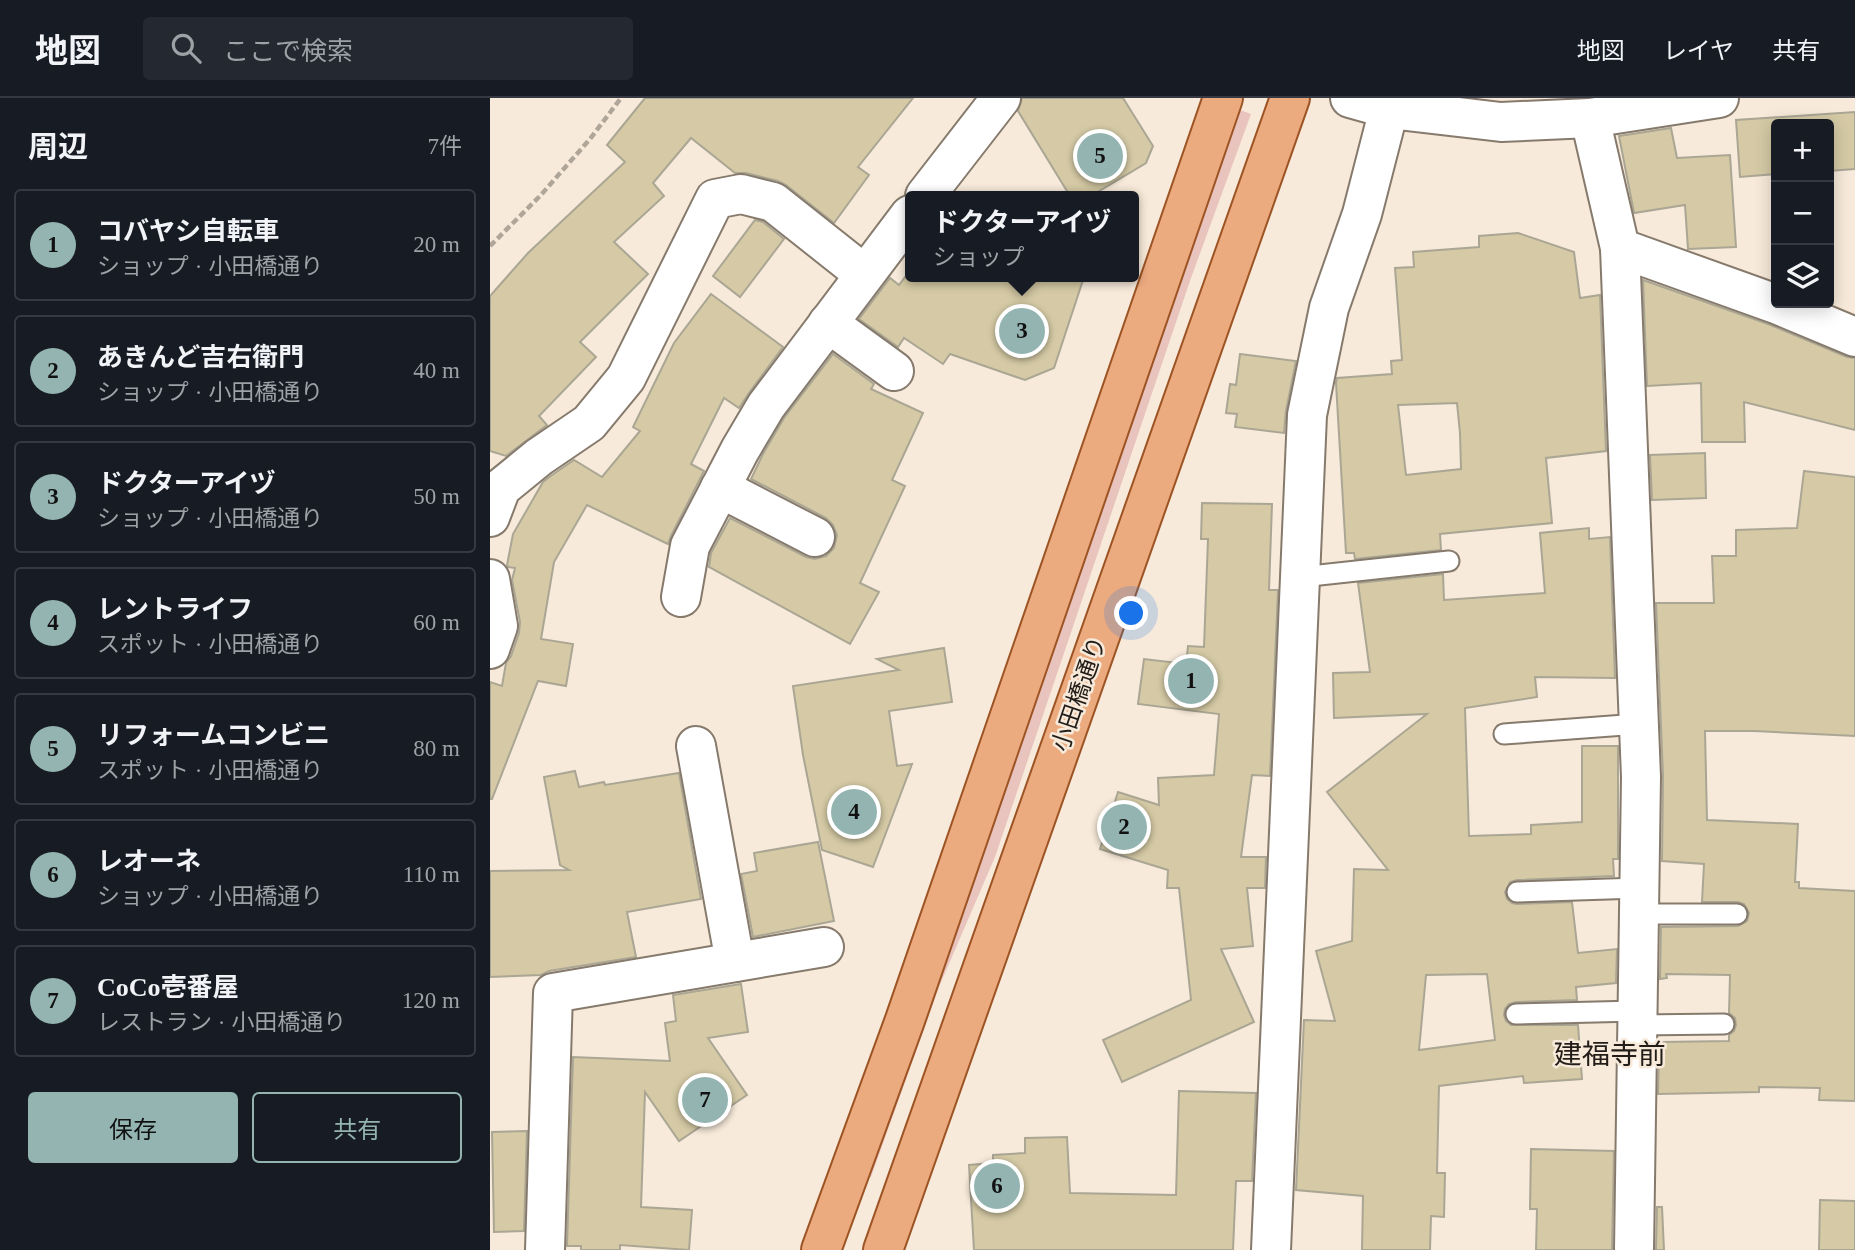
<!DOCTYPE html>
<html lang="ja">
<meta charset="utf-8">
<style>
:root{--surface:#171b24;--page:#242831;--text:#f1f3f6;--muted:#9ea1a6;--line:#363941;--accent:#93b4b1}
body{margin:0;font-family:"Times New Roman","Noto Sans JP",serif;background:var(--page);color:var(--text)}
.controls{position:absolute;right:21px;top:21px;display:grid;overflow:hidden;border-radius:7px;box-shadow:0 4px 18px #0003}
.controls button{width:63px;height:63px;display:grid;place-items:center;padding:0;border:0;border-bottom:2px solid var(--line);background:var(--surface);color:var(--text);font:35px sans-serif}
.you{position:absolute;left:642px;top:516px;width:24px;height:24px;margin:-18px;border:5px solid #fff;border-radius:50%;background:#1a73e8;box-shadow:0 0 0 10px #1a73e833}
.badge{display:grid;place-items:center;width:46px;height:46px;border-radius:50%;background:var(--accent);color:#111;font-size:23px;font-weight:700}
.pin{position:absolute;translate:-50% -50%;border:4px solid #fff;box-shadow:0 2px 7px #0006}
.popup{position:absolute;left:415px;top:93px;width:234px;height:91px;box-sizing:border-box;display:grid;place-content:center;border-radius:7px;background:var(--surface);filter:drop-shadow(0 2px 5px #0005);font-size:23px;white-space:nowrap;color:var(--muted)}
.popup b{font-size:26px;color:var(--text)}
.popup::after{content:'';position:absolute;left:50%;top:100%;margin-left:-14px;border:14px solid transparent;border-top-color:var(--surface)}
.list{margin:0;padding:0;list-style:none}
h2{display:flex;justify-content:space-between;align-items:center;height:91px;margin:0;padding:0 28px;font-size:30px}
h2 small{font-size:23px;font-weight:400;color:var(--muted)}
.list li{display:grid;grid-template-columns:46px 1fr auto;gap:21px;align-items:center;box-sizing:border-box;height:112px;margin:0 14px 14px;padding:0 14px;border:2px solid var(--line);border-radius:7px}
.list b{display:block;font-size:26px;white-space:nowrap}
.list p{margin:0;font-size:23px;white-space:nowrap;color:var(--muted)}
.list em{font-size:23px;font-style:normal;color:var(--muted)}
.actions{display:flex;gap:14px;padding:21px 28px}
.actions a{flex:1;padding:16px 0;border:2px solid var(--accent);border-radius:7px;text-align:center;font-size:24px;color:var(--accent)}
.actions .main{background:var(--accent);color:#111}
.icon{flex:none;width:38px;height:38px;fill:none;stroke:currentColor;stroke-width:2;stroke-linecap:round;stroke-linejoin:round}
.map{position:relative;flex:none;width:1365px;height:1152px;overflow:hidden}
header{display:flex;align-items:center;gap:42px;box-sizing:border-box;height:98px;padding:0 35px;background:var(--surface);border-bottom:2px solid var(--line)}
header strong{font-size:33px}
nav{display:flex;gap:38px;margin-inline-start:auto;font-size:24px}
.search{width:490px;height:63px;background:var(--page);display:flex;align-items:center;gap:18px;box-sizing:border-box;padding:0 24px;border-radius:7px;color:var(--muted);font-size:26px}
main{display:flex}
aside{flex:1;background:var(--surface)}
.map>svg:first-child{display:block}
.green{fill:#e9c3be}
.building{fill:#d5caa5;stroke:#aba694;stroke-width:2;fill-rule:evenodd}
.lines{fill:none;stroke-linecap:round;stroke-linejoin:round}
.service-casing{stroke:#867a6c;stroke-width:23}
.minor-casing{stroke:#867a6c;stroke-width:42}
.primary-casing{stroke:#9d5424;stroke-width:42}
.path{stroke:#afa599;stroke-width:4.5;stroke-dasharray:7 3.5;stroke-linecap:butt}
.service{stroke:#fff;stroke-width:19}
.minor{stroke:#fff;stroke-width:38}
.primary{stroke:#ecaa7f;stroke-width:38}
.labels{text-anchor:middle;stroke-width:5;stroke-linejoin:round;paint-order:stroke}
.street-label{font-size:24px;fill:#221d18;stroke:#f7eada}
.quarter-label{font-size:28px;fill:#221d18;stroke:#f7eada}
</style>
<header>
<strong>地図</strong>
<div class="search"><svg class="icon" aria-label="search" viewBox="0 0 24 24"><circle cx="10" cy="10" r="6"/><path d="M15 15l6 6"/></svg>ここで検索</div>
<nav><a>地図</a><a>レイヤ</a><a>共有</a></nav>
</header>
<main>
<aside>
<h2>周辺<small>7件</small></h2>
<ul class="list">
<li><span class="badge">1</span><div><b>コバヤシ自転車</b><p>ショップ · 小田橋通り</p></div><em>20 m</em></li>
<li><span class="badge">2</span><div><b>あきんど吉右衛門</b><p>ショップ · 小田橋通り</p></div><em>40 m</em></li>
<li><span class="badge">3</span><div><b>ドクターアイヅ</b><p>ショップ · 小田橋通り</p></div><em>50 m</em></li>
<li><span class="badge">4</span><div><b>レントライフ</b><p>スポット · 小田橋通り</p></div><em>60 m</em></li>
<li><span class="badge">5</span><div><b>リフォームコンビニ</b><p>スポット · 小田橋通り</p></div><em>80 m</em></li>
<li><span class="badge">6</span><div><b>レオーネ</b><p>ショップ · 小田橋通り</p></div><em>110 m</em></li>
<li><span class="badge">7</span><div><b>CoCo壱番屋</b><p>レストラン · 小田橋通り</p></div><em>120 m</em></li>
</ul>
<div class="actions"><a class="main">保存</a><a>共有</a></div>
</aside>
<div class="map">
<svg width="1365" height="1152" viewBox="0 0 1365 1152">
<rect width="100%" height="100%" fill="#f7eada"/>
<polygon class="green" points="747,11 761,16 701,180 505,759 449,889 381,1079 376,1078"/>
<g class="building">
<polygon points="155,0 423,0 368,69 379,77 344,125 296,87 288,83 256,75 245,75 201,40 163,85 174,98 124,144 158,176 90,244 106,259 49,318 57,327 16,358 0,353 0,198 38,155 135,64 117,47"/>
<polygon points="532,0 633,0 663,48 656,65 601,98 580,98 528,13"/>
<polygon points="1365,14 1365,71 1339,73 1339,26 1286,26 1286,76 1250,79 1246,22"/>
<polygon points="1181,30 1187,60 1240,57 1246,149 1198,151 1195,107 1144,115 1129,38"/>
<polygon points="265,122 273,124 294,141 250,199 223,178"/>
<path d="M1028,135l56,19 6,46 20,-3 6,156 -60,7 6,65 -112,11 1,16 -86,9 -1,-6h-8l-10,-170 1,-5 55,-4 -1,-13 11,-1 -7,-92 19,-1 -1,-15 66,-5v-11zM967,305l3,30 1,36 -55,6 -8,-70z"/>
<polygon points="415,179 594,179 564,270 535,282 460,256 453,266 414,240 408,249 369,221 400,180 409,187"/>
<polygon points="1153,182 1278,226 1357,259 1365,260 1365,332 1254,304 1255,344 1212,344 1211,285 1157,288"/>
<polygon points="221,196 293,249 259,295 249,310 234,300 201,366 214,373 181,438 178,446 97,407 64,464 51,541 83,546 76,588 48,583 2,701 0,701 0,584 12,588 16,565 21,558 29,535 30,524 22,482 25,470 18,469 17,467 23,436 53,384 62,377 84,362 112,379 150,333 143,329 184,245"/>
<polygon points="343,256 384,286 381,291 433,315 402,382 415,388 370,485 389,494 360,546 219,469 221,455 240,420 316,459 325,461 336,458 344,450 347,437 343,427 336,420 261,381 273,356 294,320"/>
<polygon points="750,256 806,263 796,313 794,335 745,329 747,316 736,315 740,286 746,287"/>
<polygon points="1215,355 1216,400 1162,402 1160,357"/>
<polygon points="1314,373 1365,379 1365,638 1264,633 1215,633 1217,722 1308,726 1305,784 1309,784 1309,790 1365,793 1365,1003 1329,1002 1330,990 1269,989 1269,994 1168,996 1169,950 1171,950 1171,944 1239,943 1239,937 1244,933 1246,927 1245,920 1239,915 1240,877 1176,876 1177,880 1170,881 1171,829 1248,828 1257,823 1259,815 1254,806 1248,804 1212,804 1214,766 1172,763 1173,678 1166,505 1224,505 1222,458 1246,458 1246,432 1307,430"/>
<polygon points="712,405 782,406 779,492 788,492 780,678 762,677 751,759 776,759 775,790 757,790 763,848 731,851 764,924 632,984 613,942 701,902 689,790 677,790 678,772 610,751 628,694 669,707 668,680 724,677 729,616 648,606 654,561 696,566 698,548 714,549 718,441 711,441"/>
<path d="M1099,430v11l21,-2 5,141 -80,-1 2,20 -72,11 4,128 62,-2v-9l51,-3v-76h36v113h-5l1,17 -97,4 -7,2 -5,10 2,7 5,4 5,1 55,-2 6,51 39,-4 -1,34 -40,4 1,13 -61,2 -7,2 -4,5 -1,6 2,6 5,4h67l4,54 -58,4 -1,-7 -84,10 -2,87h8l-1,44 -13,-1 -1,34h-68l1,-54 -67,-6 8,-170 31,1 -19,-70 36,-10 2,-72 34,1 -61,-78 100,-78 -93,4 -1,-45 37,-1 -12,-89 85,-9 1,26 101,-7 -5,-60zM997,876l8,66 -76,10 7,-75z"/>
<polygon points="454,550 462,604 399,613 407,668 422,666 383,769 332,752 313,657 303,588 409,572 387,561"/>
<polygon points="85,673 89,689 114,684 115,687 189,675 211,801 137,814 146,859 59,873 51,877 0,879 0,773 79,772 70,767 54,679"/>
<polygon points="328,744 344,823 263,839 251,776 267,773 264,755"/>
<polygon points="251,886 258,934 218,940 257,997 189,1043 155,994 151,1109 202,1112 199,1152 130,1147 130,1152 91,1152 91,1148 77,1148 83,959 180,963 175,925 186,923 183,897"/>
<polygon points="689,993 766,995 762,1083 746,1083 743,1152 484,1152 479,1067 503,1065 503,1057 535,1055 535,1040 577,1039 580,1095 686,1097"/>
<polygon points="37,1033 34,1133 4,1134 2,1034"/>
<polygon points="1041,1051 1124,1053 1122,1152 1046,1152 1047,1111 1040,1111"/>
<polygon points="1330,1102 1365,1103 1365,1152 1329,1152"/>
<polygon points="1167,1109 1172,1109 1174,1152 1166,1152"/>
</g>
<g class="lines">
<g class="service-casing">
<g id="service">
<polyline points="811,479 959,463"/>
<polyline points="1014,636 1148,626"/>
<polyline points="1027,794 1149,790"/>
<polyline points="1149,816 1247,816"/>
<polyline points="1026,916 1147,913"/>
<polyline points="1147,927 1234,926"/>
</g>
</g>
<g class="minor-casing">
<g id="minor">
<polyline points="860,0 899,11 1011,24 1100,20 1229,0"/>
<polyline points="1100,20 1130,150 1286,206 1365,239"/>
<polyline points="435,98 511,0"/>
<polyline points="1130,150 1151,679 1144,1152"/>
<polyline points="338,225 404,273"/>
<polyline points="230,390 325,439"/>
<polyline points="0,419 11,390 49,359 99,325 136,280 225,101 251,96 283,104 374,176"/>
<polyline points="0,481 8,528 0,551"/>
<polyline points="191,499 200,448 250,352 276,308 420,117"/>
<polyline points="206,648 245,864"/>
<polyline points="55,1152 63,895 334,849"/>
<polyline points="781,1152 817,317 839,210 872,116 899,11"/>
</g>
</g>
<g class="primary-casing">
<g id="primary">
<polyline points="331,1152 415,922 733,0"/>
<polyline points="393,1152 800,0"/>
</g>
</g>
<polyline class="path" points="0,148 50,98 100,41 131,0"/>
<use href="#service" class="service"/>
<use href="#minor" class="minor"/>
<use href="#primary" class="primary"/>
</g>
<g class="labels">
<g class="street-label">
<text transform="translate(589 596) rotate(-71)" y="8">小田橋通り</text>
</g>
<g class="quarter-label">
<text x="1120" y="966">建福寺前</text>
</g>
</g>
</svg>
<div class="controls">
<button>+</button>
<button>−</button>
<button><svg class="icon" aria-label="layers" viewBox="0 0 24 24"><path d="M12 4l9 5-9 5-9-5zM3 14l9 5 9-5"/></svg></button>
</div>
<div class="you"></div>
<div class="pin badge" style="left:701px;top:583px">1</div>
<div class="pin badge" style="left:634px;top:729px">2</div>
<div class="pin badge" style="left:532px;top:233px">3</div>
<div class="popup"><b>ドクターアイヅ</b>ショップ</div>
<div class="pin badge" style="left:364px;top:714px">4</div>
<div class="pin badge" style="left:610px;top:58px">5</div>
<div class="pin badge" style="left:507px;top:1088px">6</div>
<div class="pin badge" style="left:215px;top:1002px">7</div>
</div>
</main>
